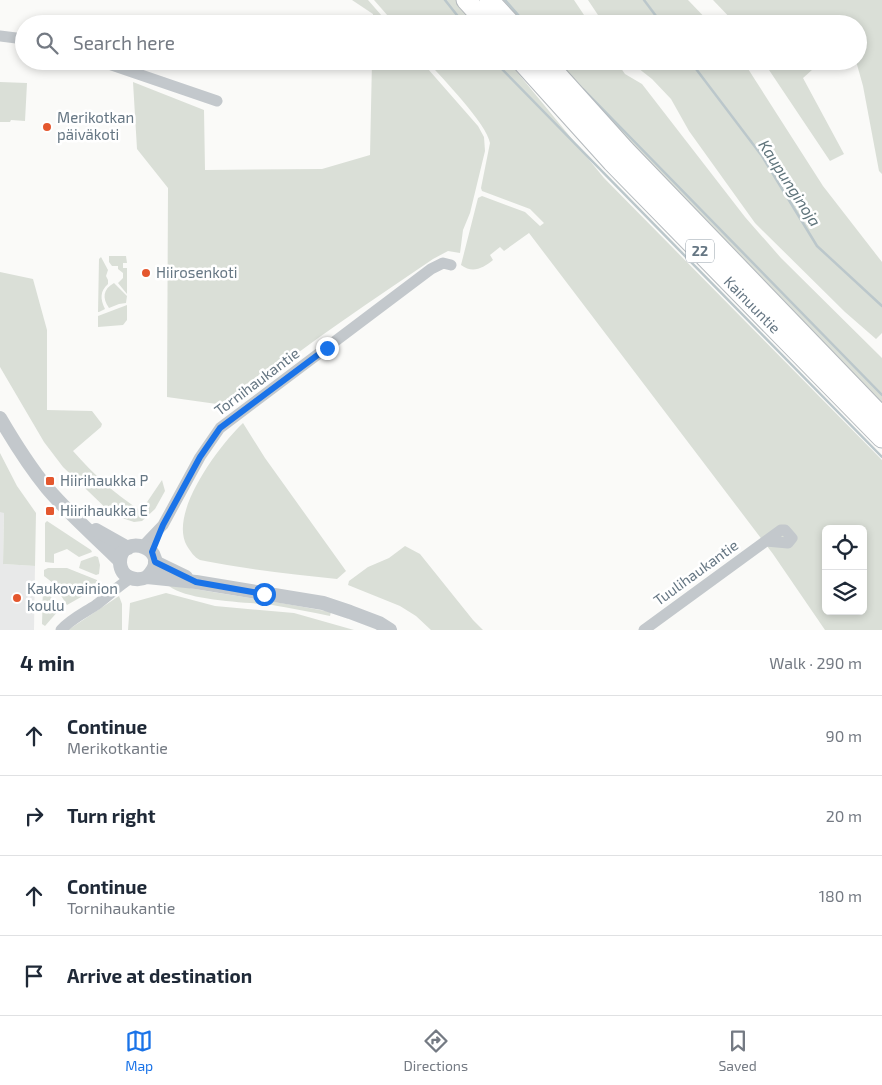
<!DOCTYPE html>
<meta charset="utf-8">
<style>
:root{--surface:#fff;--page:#f2f2f3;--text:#1f2937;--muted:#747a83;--line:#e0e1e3;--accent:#1a73e8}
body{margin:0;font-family:"Exo 2",sans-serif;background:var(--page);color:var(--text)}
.controls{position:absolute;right:15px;bottom:15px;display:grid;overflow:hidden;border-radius:8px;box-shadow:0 2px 8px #0003}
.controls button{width:45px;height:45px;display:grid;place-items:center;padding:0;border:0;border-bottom:1px solid var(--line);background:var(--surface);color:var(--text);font:25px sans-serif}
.stop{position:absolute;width:15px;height:15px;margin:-11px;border:4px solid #1a73e8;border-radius:50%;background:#fff}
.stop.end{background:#1a73e8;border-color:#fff;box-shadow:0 1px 5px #0008}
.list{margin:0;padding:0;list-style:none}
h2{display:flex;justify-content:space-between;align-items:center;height:65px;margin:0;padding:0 20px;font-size:21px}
h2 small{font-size:16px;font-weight:400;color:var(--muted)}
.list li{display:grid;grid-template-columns:32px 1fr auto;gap:15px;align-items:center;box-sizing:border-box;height:80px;padding:0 20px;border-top:1px solid var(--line)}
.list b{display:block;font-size:19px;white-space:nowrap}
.list p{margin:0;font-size:16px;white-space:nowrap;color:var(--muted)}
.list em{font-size:16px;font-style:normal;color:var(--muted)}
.icon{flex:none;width:28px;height:28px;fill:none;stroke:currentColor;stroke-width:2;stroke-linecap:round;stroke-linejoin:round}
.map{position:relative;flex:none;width:882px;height:630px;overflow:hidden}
.search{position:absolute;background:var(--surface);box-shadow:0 2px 8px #0003;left:15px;right:15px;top:15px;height:55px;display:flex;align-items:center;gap:12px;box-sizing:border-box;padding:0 18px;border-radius:28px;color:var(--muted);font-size:19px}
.sheet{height:385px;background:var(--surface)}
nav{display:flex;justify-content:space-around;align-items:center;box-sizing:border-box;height:70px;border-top:1px solid var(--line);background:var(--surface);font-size:14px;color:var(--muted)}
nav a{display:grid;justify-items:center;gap:2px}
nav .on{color:var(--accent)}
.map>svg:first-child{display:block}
.built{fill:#e8e9e9}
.green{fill:#dadfd7;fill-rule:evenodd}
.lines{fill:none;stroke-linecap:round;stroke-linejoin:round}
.stream{stroke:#bbc7cb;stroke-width:2.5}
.trunk-casing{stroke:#b4b9bd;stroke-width:21}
.minor{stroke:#c3c8cc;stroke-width:11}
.tertiary{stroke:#c3c8cc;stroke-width:14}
.trunk{stroke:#fff;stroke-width:19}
.route{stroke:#1a73e8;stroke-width:6}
.poi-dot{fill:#e4572e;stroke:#fff;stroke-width:2}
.labels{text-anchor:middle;stroke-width:5;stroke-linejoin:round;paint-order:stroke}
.shield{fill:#fff;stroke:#939fa8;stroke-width:1}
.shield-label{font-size:14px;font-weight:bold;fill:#657683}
.poi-label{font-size:15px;fill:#657683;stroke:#fff;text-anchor:start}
.street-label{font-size:15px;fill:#657683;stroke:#fff}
.water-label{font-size:16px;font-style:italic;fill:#60757c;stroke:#fff}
</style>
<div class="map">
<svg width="882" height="630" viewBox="0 0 882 630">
<rect width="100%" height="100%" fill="#fafaf8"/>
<polygon class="built" points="0,512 4,512 3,564 35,566 34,630 0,630"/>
<g class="green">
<polygon points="352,0 368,0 389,24 373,24 373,14"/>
<polygon points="374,0 458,0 477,24 395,24"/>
<polygon points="494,0 574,0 590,24 515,24"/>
<polygon points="588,0 688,0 711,24 604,24"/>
<polygon points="713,0 882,0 882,174 879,171 863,86 856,61 858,61 858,24 736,24"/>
<path d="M372,61h49l57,65 6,11 1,14 -15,62 -7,17 -3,23 -12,-2 -15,8c-69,47 -139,93 -202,147l-64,-9 1,-209 -31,-39 -4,-67 71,28 1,60 117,-1 48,-14z"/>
<path d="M427,61h81l96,117 278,282v170h-57l-52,-76 -244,-321 -25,18 -4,-4 -10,8 3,5c-10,8 -20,14 -32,5l17,-67 4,-2 43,16 15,14 4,-3 -14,-14 -48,-18 -1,-3 9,-45c-3,-19 -48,-65 -63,-82zM826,529h37v82h-37z"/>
<polygon points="548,61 616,61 625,74 642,84 745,217 781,258 882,358 882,409"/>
<polygon points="629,61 743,61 823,186 882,262 882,333 876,339 845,312 755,223 689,131 671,99 652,79"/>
<polygon points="763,61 822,61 803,78 844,154 830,161"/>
<polygon points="0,82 27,83 25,121 11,120 10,122 0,122"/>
<polygon points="109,256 126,256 127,263 123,263 123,268 127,268 127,294 118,283 123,278 123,273 118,269 118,266 112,266 109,262"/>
<path d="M101,257l7,13 -2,6 2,4v4c-8,7 -8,15 -3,25l-6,3h-1l1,-53z"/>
<path d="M0,272l33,7 14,51v80l45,1 10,13 -1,3 -28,24c21,24 42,43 68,60l21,-31 3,11 -10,18 -13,12 -8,1 -21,-7 -50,-48 -19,-25 -44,-75z"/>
<path d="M114,283l13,13 -1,7 -7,1 -10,4c-7,-10 -6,-19 5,-25z"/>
<polygon points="127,305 127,320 123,325 98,327 98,316"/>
<path d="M243,423l22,35 81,113 -9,8c-37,-4 -74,-8 -110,-14 -9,-2 -19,-3 -27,-5 -6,-3 -9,-8 -13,-14 -19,-33 32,-100 56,-123z"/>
<polygon points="0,453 17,486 36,513 35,566 3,564 4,513 0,512"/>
<polygon points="47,521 91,550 92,552 79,557 67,549 54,554 54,563 45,562 45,523"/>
<polygon points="405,546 420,554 473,620 483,630 431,630 416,616 400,606 348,585 349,581 368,567 389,558"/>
<polygon points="95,556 98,557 100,565 99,574 96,575 79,568 81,561"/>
<polygon points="48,568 67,568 97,580 97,582 81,597 67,605 53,583 44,576 44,570"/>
<path d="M169,584c54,11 108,17 162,28l-1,4c-19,-4 -39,-8 -58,-11 -26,-3 -84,-4 -103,-19z"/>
<polygon points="45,587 59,610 45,626 42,624 43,588"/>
<polygon points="166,593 215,606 294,613 354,630 128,630 130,603"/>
<polygon points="119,596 122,604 122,630 68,630"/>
</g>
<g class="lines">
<g class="stream">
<polyline points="445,0 464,24"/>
<polyline points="505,0 526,24"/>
<polyline points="644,0 662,24"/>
<polyline points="494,61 882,457"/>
<polyline points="690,61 762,156 817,246 882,306"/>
<polyline points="583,89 882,395"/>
</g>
<g class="trunk-casing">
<g id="trunk">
<polyline points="466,0 488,24"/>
<polyline points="489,0 511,24"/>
<path id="s1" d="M521,61l91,101 270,276"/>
<polyline points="545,61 625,150 882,417"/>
</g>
</g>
<g class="minor">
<polyline points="0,36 24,39"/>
<polyline points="100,61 217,101"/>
<polyline points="143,546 163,525 200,457 220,428 431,269 443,263 451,265"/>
<path d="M61,630c10,-11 23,-17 35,-25 12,-9 22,-19 35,-27"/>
<polyline points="644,630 781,530 785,530 792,538 788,543 766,541"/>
</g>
<g class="tertiary">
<path d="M0,418c14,24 29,48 47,70 22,26 49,49 73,73"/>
<polyline points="96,530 128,548"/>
<polyline points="155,562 186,577"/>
<path d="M147,577c29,-28 -28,-47 -27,-14 1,15 16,19 27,14l49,5 127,21 27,9 29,11 11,7"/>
</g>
<use href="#trunk" class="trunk"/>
</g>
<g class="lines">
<polyline class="route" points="264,594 196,582 155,562 152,552 163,525 200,457 220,428 327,348"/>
</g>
<g class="poi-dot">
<circle cx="47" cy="127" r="5"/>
<circle cx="146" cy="273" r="5"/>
<rect x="45" y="476" width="10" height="10" rx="2.5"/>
<rect x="45" y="506" width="10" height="10" rx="2.5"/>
<circle cx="17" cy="598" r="5"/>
</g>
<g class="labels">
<rect class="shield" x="686" y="239.5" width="28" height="23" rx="4"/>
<g class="shield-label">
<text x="700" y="256">22</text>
</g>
<g class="poi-label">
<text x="57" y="123">Merikotkan<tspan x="57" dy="17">päiväkoti</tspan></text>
<text x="156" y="278">Hiirosenkoti</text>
<text x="60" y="486">Hiirihaukka P</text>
<text x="60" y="516">Hiirihaukka E</text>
<text x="27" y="594">Kaukovainion<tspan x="27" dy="17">koulu</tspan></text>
</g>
<g class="street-label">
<text dy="5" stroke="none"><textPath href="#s1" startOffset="336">Kainuuntie</textPath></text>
<text transform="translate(257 382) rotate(-37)" y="5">Tornihaukantie</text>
<text transform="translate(696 573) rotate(-36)" y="5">Tuulihaukantie</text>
</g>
<g class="water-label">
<text transform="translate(790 183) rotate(57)" y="6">Kaupunginoja</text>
</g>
</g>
</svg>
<div class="controls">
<button><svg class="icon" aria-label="locate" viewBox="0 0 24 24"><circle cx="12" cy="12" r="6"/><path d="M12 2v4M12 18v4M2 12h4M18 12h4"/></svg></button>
<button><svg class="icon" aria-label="layers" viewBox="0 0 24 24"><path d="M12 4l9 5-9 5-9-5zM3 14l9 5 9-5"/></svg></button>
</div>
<div class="stop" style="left:264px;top:594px"></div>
<div class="stop end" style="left:327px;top:348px"></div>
<div class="search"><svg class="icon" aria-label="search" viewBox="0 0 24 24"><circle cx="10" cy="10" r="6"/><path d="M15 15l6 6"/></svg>Search here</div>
</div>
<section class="sheet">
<h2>4 min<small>Walk · 290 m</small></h2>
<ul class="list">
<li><svg class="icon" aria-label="ahead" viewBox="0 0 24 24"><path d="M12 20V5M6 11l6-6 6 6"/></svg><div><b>Continue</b><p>Merikotkantie</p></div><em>90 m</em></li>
<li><svg class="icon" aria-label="right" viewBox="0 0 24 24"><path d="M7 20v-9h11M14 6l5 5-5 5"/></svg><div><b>Turn right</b></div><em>20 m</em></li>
<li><svg class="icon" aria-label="ahead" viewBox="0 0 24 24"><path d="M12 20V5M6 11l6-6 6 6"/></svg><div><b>Continue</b><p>Tornihaukantie</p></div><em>180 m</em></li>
<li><svg class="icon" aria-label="arrive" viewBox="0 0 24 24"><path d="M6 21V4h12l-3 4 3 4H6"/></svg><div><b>Arrive at destination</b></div></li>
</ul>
</section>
<nav>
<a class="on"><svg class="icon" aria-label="map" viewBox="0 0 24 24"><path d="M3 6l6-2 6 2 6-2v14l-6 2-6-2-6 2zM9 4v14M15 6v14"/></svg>Map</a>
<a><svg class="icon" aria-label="directions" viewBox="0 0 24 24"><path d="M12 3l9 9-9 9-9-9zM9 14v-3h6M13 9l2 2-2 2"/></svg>Directions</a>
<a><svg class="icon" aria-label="saved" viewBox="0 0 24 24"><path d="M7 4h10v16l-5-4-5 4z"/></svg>Saved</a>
</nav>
